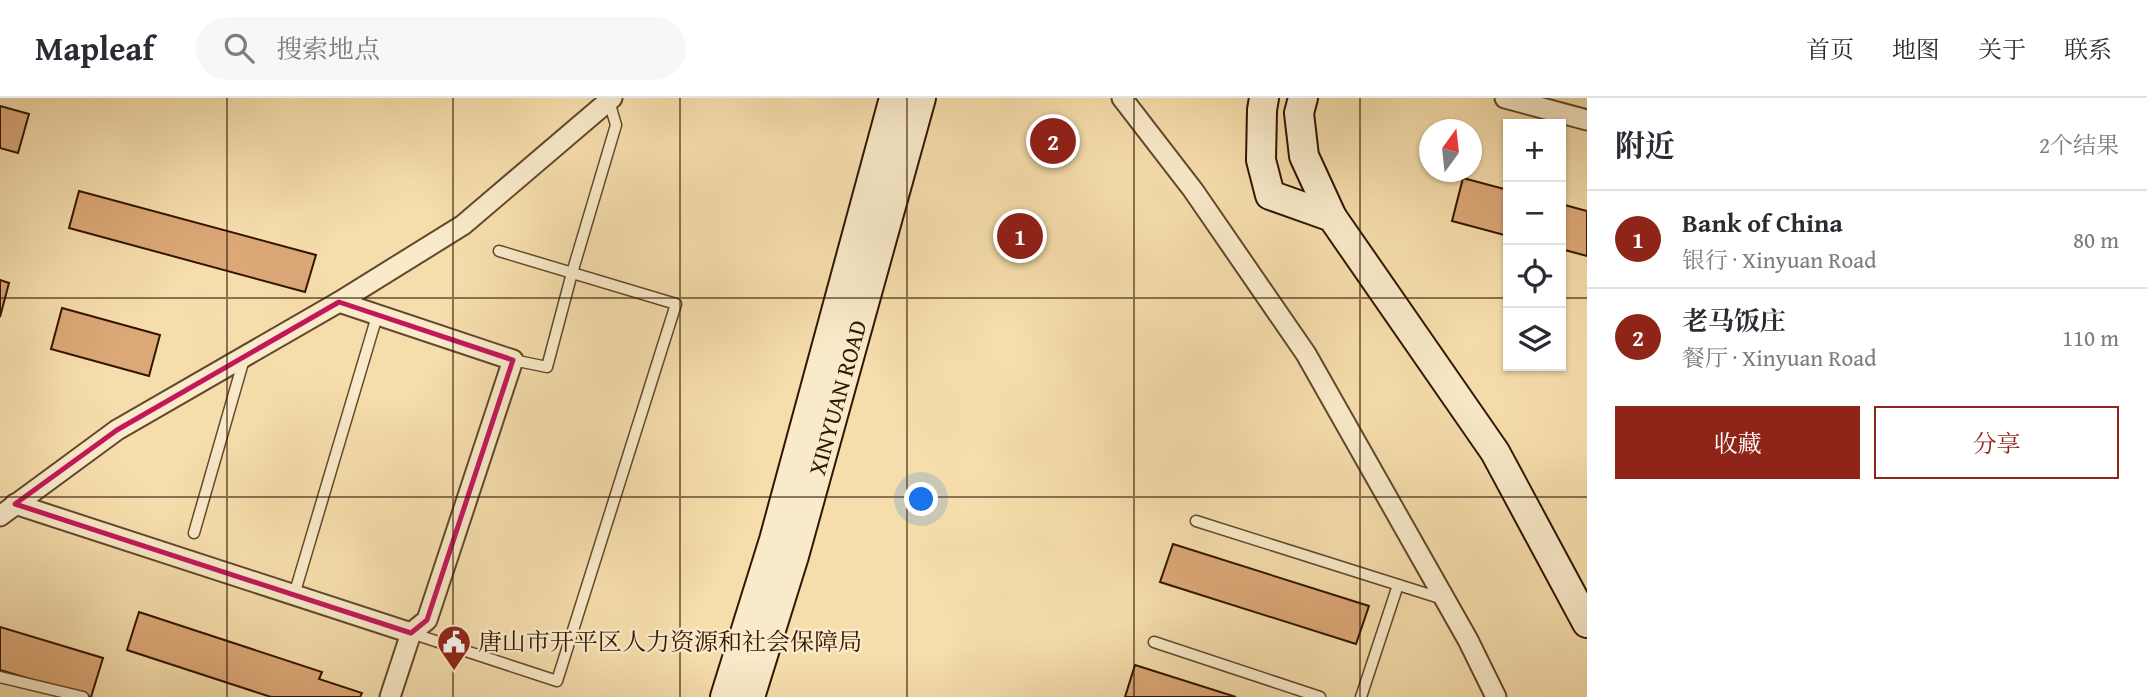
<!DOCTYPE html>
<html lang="zh">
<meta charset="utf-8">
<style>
:root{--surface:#fff;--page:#f7f7f7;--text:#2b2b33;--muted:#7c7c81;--line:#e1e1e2;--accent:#8f2418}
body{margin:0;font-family:"Gentium Book Plus","Noto Serif SC",serif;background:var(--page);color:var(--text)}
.controls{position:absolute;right:21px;top:21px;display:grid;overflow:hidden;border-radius:0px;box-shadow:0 2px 5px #0004}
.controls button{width:63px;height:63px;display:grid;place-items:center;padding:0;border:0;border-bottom:2px solid var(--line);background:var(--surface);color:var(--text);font:35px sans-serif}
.compass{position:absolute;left:1419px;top:21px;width:63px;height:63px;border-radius:50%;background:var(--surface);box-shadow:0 2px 5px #0004;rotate:15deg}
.you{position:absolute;left:922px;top:402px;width:24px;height:24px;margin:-18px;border:5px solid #fff;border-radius:50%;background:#1a73e8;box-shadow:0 0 0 10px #1a73e833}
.badge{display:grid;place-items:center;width:46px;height:46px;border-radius:50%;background:var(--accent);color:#fff;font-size:23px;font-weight:700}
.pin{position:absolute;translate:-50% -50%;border:4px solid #fff;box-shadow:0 2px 7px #0006}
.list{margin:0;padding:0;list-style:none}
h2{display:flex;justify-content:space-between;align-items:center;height:91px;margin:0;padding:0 28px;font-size:30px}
h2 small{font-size:23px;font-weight:400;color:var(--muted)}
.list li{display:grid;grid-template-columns:46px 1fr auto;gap:21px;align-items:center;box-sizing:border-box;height:98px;padding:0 28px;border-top:2px solid var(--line)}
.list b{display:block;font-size:26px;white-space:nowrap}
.list p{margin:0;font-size:23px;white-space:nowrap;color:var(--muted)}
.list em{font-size:23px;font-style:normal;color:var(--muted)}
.actions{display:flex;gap:14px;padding:21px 28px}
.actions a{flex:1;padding:16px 0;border:2px solid var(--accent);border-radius:0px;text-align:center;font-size:24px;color:var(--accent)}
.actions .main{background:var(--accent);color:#fff}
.icon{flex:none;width:38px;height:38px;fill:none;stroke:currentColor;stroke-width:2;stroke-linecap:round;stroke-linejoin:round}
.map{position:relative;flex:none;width:1587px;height:599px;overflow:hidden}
header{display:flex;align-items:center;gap:42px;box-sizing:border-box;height:98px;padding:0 35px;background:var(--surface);border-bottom:2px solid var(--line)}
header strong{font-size:33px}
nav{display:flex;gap:38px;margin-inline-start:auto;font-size:24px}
.search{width:490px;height:63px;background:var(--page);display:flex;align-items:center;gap:18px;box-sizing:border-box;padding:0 24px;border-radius:38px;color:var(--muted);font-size:26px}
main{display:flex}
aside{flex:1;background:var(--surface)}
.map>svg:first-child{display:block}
.building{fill:#dda878;stroke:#321502;stroke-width:2}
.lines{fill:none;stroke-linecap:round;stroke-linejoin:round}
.lane-casing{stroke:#63472c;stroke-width:13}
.street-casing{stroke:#63472c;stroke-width:23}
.secondary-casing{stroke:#321502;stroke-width:32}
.lane{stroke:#f9eac9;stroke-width:10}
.street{stroke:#f9eac9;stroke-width:19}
.secondary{stroke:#f9eac9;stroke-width:28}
.marked{fill:none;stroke:#c2185b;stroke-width:5;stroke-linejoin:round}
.grid{fill:none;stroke:#321502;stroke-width:2;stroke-opacity:0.55}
.labels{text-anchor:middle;stroke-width:5;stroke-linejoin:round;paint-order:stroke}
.street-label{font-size:24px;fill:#321502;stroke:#f9eac9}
.poi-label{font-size:24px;fill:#321502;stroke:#f9eac9;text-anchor:start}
</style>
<header>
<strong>Mapleaf</strong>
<div class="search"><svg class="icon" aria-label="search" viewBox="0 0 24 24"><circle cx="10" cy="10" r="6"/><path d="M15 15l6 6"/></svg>搜索地点</div>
<nav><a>首页</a><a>地图</a><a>关于</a><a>联系</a></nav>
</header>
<main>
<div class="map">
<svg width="1587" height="599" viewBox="0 0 1587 599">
<rect width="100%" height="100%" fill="#f6deac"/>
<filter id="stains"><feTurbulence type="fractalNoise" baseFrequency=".00286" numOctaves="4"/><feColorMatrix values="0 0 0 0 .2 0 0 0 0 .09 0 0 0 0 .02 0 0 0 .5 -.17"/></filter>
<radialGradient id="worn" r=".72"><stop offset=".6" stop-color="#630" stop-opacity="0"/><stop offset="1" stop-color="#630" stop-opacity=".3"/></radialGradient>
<g class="building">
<polygon points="0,8 29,16 18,55 0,50"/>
<polygon points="1463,80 1508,92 1508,138 1452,123"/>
<polygon points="79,93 316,157 305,194 69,130"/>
<polygon points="1561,106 1587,113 1587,158 1561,151"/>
<polygon points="0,182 9,185 0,219"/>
<polygon points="62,210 160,237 149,278 51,251"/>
<polygon points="1173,446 1369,508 1356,546 1160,484"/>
<polygon points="139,514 322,574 319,581 362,595 360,599 271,599 127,552"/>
<polygon points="0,529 103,560 91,599 0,572"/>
<polygon points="1135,567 1236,599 1125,599"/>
</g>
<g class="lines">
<g class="lane-casing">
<g id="lane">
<polyline points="513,262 547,269 572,175 616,27 609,3"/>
<polyline points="1196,423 1443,501"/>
<polyline points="194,435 244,261"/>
<polyline points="294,497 377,218"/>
<polyline points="411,535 557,583 676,206 499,153"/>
<polyline points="1154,544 1320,599"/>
<polyline points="0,579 83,599"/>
<polyline points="1361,599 1398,487"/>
</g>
</g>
<g class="street-casing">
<g id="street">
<polyline points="1122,0 1193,92 1306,256 1468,542 1496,599"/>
<polyline points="1505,0 1587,22"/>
<polyline points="339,204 513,262 427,522 411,535 390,599"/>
<polyline points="15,406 411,535"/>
<polyline points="0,418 117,332 339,204 463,127 612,0"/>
</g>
</g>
<g class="secondary-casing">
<g id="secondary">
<polyline points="1264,0 1262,12 1261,62 1270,97 1332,119"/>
<polyline points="1303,0 1299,15 1304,58 1332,119 1495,354 1587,525"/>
<polyline points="725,599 774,442 894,0"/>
<path id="s1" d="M750,599l44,-141 127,-458"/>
</g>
</g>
<use href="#lane" class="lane"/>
<use href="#street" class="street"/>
<use href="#secondary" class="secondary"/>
</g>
<path class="marked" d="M339,204l174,58 -86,260 -16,13 -396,-129 102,-74z"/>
<path class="grid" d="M227,0v599M453,0v599M680,0v599M907,0v599M1134,0v599M1360,0v599M0,200h1508M1561,200h26M0,399h1587"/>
<defs>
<g id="civic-pin" transform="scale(1.75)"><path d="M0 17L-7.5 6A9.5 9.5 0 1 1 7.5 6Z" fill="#8f2418" stroke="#f9eac9"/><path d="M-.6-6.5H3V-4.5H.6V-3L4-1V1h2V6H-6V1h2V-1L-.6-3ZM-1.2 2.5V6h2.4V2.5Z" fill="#fff"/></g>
</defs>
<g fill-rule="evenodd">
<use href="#civic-pin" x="454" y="544"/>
</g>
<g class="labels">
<g class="street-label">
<text dy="8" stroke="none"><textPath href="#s1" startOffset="312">XINYUAN ROAD</textPath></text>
</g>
<g class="poi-label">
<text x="478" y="552">唐山市开平区人力资源和社会保障局</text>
</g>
</g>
<rect width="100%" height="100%" filter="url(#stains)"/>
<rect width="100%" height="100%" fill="url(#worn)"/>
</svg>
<div class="controls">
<button>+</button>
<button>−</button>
<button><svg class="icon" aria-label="locate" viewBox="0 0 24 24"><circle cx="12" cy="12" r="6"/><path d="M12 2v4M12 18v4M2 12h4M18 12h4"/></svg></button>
<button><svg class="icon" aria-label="layers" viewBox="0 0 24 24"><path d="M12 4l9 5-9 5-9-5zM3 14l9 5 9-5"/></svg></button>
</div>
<svg class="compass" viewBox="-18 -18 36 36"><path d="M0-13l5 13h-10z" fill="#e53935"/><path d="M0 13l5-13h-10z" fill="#7c7c81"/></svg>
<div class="you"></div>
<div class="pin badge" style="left:1020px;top:138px">1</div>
<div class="pin badge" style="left:1053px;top:43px">2</div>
</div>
<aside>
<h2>附近<small>2个结果</small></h2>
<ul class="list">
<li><span class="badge">1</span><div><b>Bank of China</b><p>银行 · Xinyuan Road</p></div><em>80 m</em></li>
<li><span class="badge">2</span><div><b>老马饭庄</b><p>餐厅 · Xinyuan Road</p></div><em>110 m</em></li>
</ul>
<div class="actions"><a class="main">收藏</a><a>分享</a></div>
</aside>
</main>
